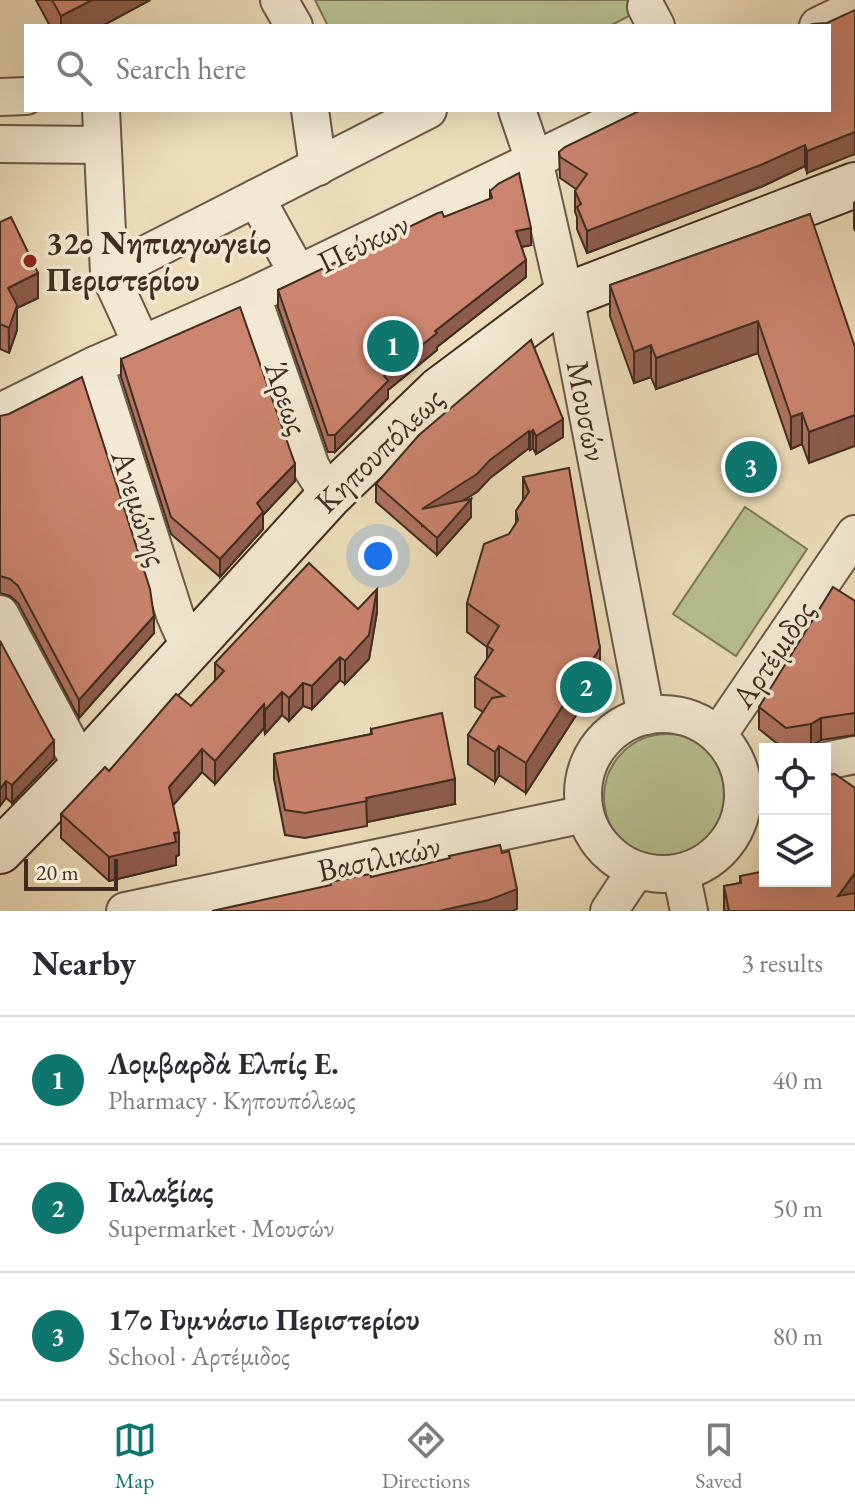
<!DOCTYPE html>
<meta charset="utf-8">
<style>
:root{--surface:#fff;--page:#f2f2f3;--text:#2b2b33;--muted:#7c7c81;--line:#e1e1e2;--accent:#0f766e}
body{margin:0;font-family:"EB Garamond",serif;background:var(--page);color:var(--text)}
.controls{position:absolute;right:24px;bottom:24px;display:grid;overflow:hidden;border-radius:0px;box-shadow:0 8px 32px #0002}
.controls button{width:72px;height:72px;display:grid;place-items:center;padding:0;border:0;border-bottom:2px solid var(--line);background:var(--surface);color:var(--text);font:40px sans-serif}
.scale{position:absolute;left:24px;bottom:20px;width:94px;box-sizing:border-box;padding-left:8px;border:4px solid #402c21;border-top:0;font-size:22px;line-height:28px;white-space:nowrap;color:#402c21;-webkit-text-stroke:6px #f3e9d2;paint-order:stroke}
.you{position:absolute;left:378px;top:556px;width:28px;height:28px;margin:-20px;border:6px solid #fff;border-radius:50%;background:#1a73e8;box-shadow:0 0 0 12px #1a73e833}
.badge{display:grid;place-items:center;width:52px;height:52px;border-radius:50%;background:var(--accent);color:#fff;font-size:26px;font-weight:700}
.pin{position:absolute;translate:-50% -50%;border:4px solid #fff;box-shadow:0 2px 8px #0006}
.list{margin:0;padding:0;list-style:none}
h2{display:flex;justify-content:space-between;align-items:center;height:104px;margin:0;padding:0 32px;font-size:34px}
h2 small{font-size:26px;font-weight:400;color:var(--muted)}
.list li{display:grid;grid-template-columns:52px 1fr auto;gap:24px;align-items:center;box-sizing:border-box;height:128px;padding:0 32px;border-top:2px solid var(--line)}
.list b{display:block;font-size:30px;white-space:nowrap}
.list p{margin:0;font-size:26px;white-space:nowrap;color:var(--muted)}
.list em{font-size:26px;font-style:normal;color:var(--muted)}
.icon{flex:none;width:44px;height:44px;fill:none;stroke:currentColor;stroke-width:2;stroke-linecap:round;stroke-linejoin:round}
.map{position:relative;flex:none;width:855px;height:911px;overflow:hidden}
.search{position:absolute;background:var(--surface);box-shadow:0 8px 32px #0002;left:24px;right:24px;top:24px;height:88px;display:flex;align-items:center;gap:20px;box-sizing:border-box;padding:0 28px;border-radius:0px;color:var(--muted);font-size:30px}
.sheet{height:488px;background:var(--surface)}
nav{display:flex;justify-content:space-around;align-items:center;box-sizing:border-box;height:112px;border-top:2px solid var(--line);background:var(--surface);font-size:22px;color:var(--muted)}
nav a{display:grid;justify-items:center;gap:4px}
nav .on{color:var(--accent)}
.map>svg:first-child{display:block}
.green{fill:#b7c190;stroke:#7c7658;stroke-width:2}
.lines{fill:none;stroke-linecap:round;stroke-linejoin:round}
.street-casing{stroke:#6b5847;stroke-width:40}
.secondary-casing{stroke:#402c21;stroke-width:48}
.street{stroke:#f3e9d2;stroke-width:36}
.secondary{stroke:#f3e9d2;stroke-width:44}
.wall{fill:#af725f;stroke:#402c21;stroke-width:2}
.shaded-wall{fill:#8e5c4d;stroke:#402c21;stroke-width:2}
.building{fill:#cb846e;stroke:#402c21;stroke-width:2}
.poi-dot{fill:#8f2418;stroke:#f3e9d2;stroke-width:3}
.labels{text-anchor:middle;stroke-width:7;stroke-linejoin:round;paint-order:stroke}
.poi-label{font-size:32px;font-weight:bold;fill:#402c21;stroke:#f3e9d2;text-anchor:start}
.street-label{font-size:32px;fill:#402c21;stroke:#f3e9d2}
</style>
<div class="map">
<svg width="855" height="911" viewBox="0 0 855 911">
<rect width="100%" height="100%" fill="#edddba"/>
<filter id="stains"><feTurbulence type="fractalNoise" baseFrequency=".0025" numOctaves="4"/><feColorMatrix values="0 0 0 0 .2 0 0 0 0 .09 0 0 0 0 .02 0 0 0 .5 -.17"/></filter>
<radialGradient id="worn" r=".72"><stop offset=".6" stop-color="#630" stop-opacity="0"/><stop offset="1" stop-color="#630" stop-opacity=".3"/></radialGradient>
<g class="green">
<polygon points="315,0 659,0 610,26 328,26"/>
<polygon points="745,507 807,549 736,656 673,614"/>
<circle cx="667" cy="797" r="63"/>
</g>
<g class="lines">
<g class="street-casing">
<g id="street">
<polyline points="279,0 294,26"/>
<polyline points="646,7 656,26"/>
<polyline points="818,26 855,8"/>
<polyline points="0,97 26,96"/>
<polyline points="101,110 109,273 142,345"/>
<polyline points="310,110 318,167"/>
<polyline points="517,110 534,160 565,296 646,716"/>
<polyline points="0,144 102,145"/>
<polyline points="256,198 298,274"/>
<polyline points="109,273 428,110"/>
<polyline points="252,296 311,467 329,496"/>
<polyline points="95,365 175,615 190,649"/>
<polyline points="0,412 95,365 252,296 638,110"/>
<polyline points="0,614 82,767"/>
<circle cx="663" cy="794" r="80"/>
<polyline points="718,735 855,534"/>
<polyline points="825,761 855,755"/>
<polyline points="681,873 689,911"/>
<polyline points="125,911 585,814"/>
<polyline points="609,911 636,870"/>
</g>
</g>
<g class="secondary-casing">
<polyline id="secondary" points="0,851 82,767 329,496 439,390 565,296 855,185"/>
</g>
<use href="#street" class="street"/>
<use href="#secondary" class="secondary"/>
</g>
<g class="wall">
<polygon points="36,0 150,0 102,26 50,26"/>
<polygon points="829,110 807,173 805,166 763,186 587,253 577,229 577,217 575,212 575,191 576,189 560,178 559,152"/>
<polygon points="490,191 531,245 522,247 526,277 437,347 437,350 388,390 388,398 335,452 328,452 278,307 278,290 490,199"/>
<polygon points="855,202 855,231 854,228 854,203"/>
<polygon points="810,214 809,463 802,444 791,449 758,353 656,389 651,377 634,383 610,316 610,285"/>
<polygon points="0,222 38,298 17,308 17,330 9,353 0,349"/>
<polygon points="531,340 563,437 536,454 533,448 530,450 529,448 490,478 477,492 461,501 471,517 437,555 376,502 376,484"/>
<polygon points="121,359 295,481 263,515 263,529 220,577 171,534 121,377"/>
<polygon points="0,416 154,633 79,718 18,603 10,596 0,593"/>
<polygon points="523,477 600,678 526,793 499,775 495,782 468,764 468,735 483,712 475,707 475,677 487,660 487,647 467,632 467,603 516,523 516,511 523,500"/>
<polygon points="855,601 855,735 821,740 811,746 793,749 784,749 759,729 759,707"/>
<polygon points="358,609 377,612 369,659 345,684 340,680 312,709 303,706 289,721 282,715 265,734 264,728 215,784 202,772 173,805 179,855 176,856 176,865 109,881 61,838 61,814 109,771 191,706 215,681 215,663"/>
<polygon points="0,641 54,759 12,803 6,798 0,806"/>
<polygon points="371,729 455,804 367,822 367,826 305,838 285,835 274,779 274,754 371,734"/>
<polygon points="740,876 825,881 855,911 724,911 724,886 740,883"/>
</g>
<g class="shaded-wall">
<polygon points="92,0 150,0 102,26 61,26 61,16"/>
<polygon points="855,132 855,154 807,173 807,151"/>
<polygon points="805,145 805,166 763,186 587,253 587,231"/>
<polygon points="531,228 531,245 516,248 516,231"/>
<polygon points="526,260 526,277 437,347 437,350 388,390 388,398 335,452 335,435 384,376 435,331"/>
<polygon points="38,273 38,298 17,308 17,330 9,353 8,288"/>
<polygon points="758,321 758,353 656,389 656,358"/>
<polygon points="651,345 651,377 634,383 634,352"/>
<polygon points="802,413 802,444 791,449 791,417"/>
<polygon points="855,415 855,446 809,463 809,432"/>
<polygon points="563,419 563,437 536,454 536,436"/>
<polygon points="533,430 533,448 530,450 530,433"/>
<polygon points="529,431 529,448 490,478 477,492 422,526 422,509"/>
<polygon points="295,464 295,481 263,515 263,529 220,577 220,559 257,503"/>
<polygon points="471,499 471,517 437,555 437,538"/>
<polygon points="377,589 377,612 369,659 345,684 345,661"/>
<polygon points="154,616 154,633 79,718 79,700"/>
<polygon points="600,648 600,678 526,793 526,763"/>
<polygon points="340,657 340,680 312,709 312,686"/>
<polygon points="303,683 303,706 289,721 289,698"/>
<polygon points="282,692 282,715 265,734 265,710"/>
<polygon points="264,704 264,728 215,784 215,761"/>
<polygon points="821,718 821,740 811,746 811,724"/>
<polygon points="54,741 54,759 12,803 12,785"/>
<polygon points="499,746 499,775 495,782 495,752"/>
<polygon points="202,749 202,772 169,810 169,787"/>
<polygon points="455,779 455,804 367,822 366,798"/>
<polygon points="6,781 6,798 0,806 0,789"/>
<polygon points="179,832 179,855 176,856 176,865 109,881 109,857"/>
<polygon points="855,873 855,898 838,896"/>
<polygon points="517,889 517,909 513,911 439,911"/>
</g>
<g class="building">
<polygon points="52,0 92,0 61,16"/>
<polygon points="855,10 855,132 807,151 805,145 763,164 587,231 577,207 581,204 575,191 587,174 560,157 559,152 565,147 641,110 829,110 829,26 808,26 812,24 827,23"/>
<polygon points="519,173 531,228 516,231 526,260 435,331 437,333 384,376 388,381 335,435 328,435 278,290 438,213 442,212 444,217 492,198 490,191 498,184"/>
<polygon points="810,214 855,347 855,415 809,432 802,413 791,417 758,321 656,358 651,345 634,352 610,285"/>
<polygon points="11,217 38,273 8,288 17,305 9,328 0,324 0,222"/>
<polygon points="240,307 295,464 257,503 263,512 220,559 171,517 121,359"/>
<polygon points="531,340 563,419 536,436 533,430 530,433 529,431 490,460 477,474 422,509 471,499 437,538 376,484 419,435"/>
<polygon points="82,377 150,589 154,616 79,700 18,586 10,579 0,576 0,416 9,414"/>
<polygon points="569,468 600,648 526,763 499,746 495,752 468,735 492,698 504,696 475,677 493,650 487,646 499,626 467,603 484,544 509,534 518,520 516,511 529,492 523,477"/>
<polygon points="309,563 358,609 377,589 369,635 345,661 340,657 312,686 303,683 289,698 282,692 265,710 264,704 215,761 202,749 169,787 179,832 174,833 176,842 109,857 61,814 105,767 109,771 176,694 191,706 224,671 215,663"/>
<polygon points="833,587 855,601 855,713 821,718 811,724 786,728 759,707"/>
<polygon points="0,641 54,741 12,785 6,781 0,789"/>
<polygon points="442,713 455,779 366,798 367,801 305,813 285,810 274,754 372,734 371,729"/>
<polygon points="835,774 855,788 855,873 838,896 855,893 855,911 729,911 724,886 741,883 740,876 765,871 765,881 825,881 825,775"/>
<polygon points="500,845 502,853 509,851 517,889 489,900 439,911 212,911 331,885 330,882 370,874 371,877 450,858 449,856"/>
</g>
<circle class="poi-dot" cx="30" cy="261" r="8"/>
<g class="labels">
<g class="poi-label">
<text x="46" y="254">32ο Νηπιαγωγείο<tspan x="46" dy="37">Περιστερίου</tspan></text>
</g>
<g class="street-label">
<text transform="translate(363 243) rotate(-26)" y="11">Πεύκων</text>
<text transform="translate(287 398) rotate(71)" y="11">Άρεως</text>
<text transform="translate(587 411) rotate(79)" y="11">Μουσών</text>
<text transform="translate(379 450) rotate(-44)" y="11">Κηπουπόλεως</text>
<text transform="translate(140 508) rotate(72)" y="11">Ανεμώνης</text>
<text transform="translate(773 654) rotate(-56)" y="11">Αρτέμιδος</text>
<text transform="translate(379 858) rotate(-12)" y="11">Βασιλικών</text>
</g>
</g>
<rect width="100%" height="100%" filter="url(#stains)"/>
<rect width="100%" height="100%" fill="url(#worn)"/>
</svg>
<div class="controls">
<button><svg class="icon" aria-label="locate" viewBox="0 0 24 24"><circle cx="12" cy="12" r="6"/><path d="M12 2v4M12 18v4M2 12h4M18 12h4"/></svg></button>
<button><svg class="icon" aria-label="layers" viewBox="0 0 24 24"><path d="M12 4l9 5-9 5-9-5zM3 14l9 5 9-5"/></svg></button>
</div>
<div class="scale">20 m</div>
<div class="you"></div>
<div class="pin badge" style="left:393px;top:346px">1</div>
<div class="pin badge" style="left:586px;top:687px">2</div>
<div class="pin badge" style="left:751px;top:467px">3</div>
<div class="search"><svg class="icon" aria-label="search" viewBox="0 0 24 24"><circle cx="10" cy="10" r="6"/><path d="M15 15l6 6"/></svg>Search here</div>
</div>
<section class="sheet">
<h2>Nearby<small>3 results</small></h2>
<ul class="list">
<li><span class="badge">1</span><div><b>Λομβαρδά Ελπίς Ε.</b><p>Pharmacy · Κηπουπόλεως</p></div><em>40 m</em></li>
<li><span class="badge">2</span><div><b>Γαλαξίας</b><p>Supermarket · Μουσών</p></div><em>50 m</em></li>
<li><span class="badge">3</span><div><b>17ο Γυμνάσιο Περιστερίου</b><p>School · Αρτέμιδος</p></div><em>80 m</em></li>
</ul>
</section>
<nav>
<a class="on"><svg class="icon" aria-label="map" viewBox="0 0 24 24"><path d="M3 6l6-2 6 2 6-2v14l-6 2-6-2-6 2zM9 4v14M15 6v14"/></svg>Map</a>
<a><svg class="icon" aria-label="directions" viewBox="0 0 24 24"><path d="M12 3l9 9-9 9-9-9zM9 14v-3h6M13 9l2 2-2 2"/></svg>Directions</a>
<a><svg class="icon" aria-label="saved" viewBox="0 0 24 24"><path d="M7 4h10v16l-5-4-5 4z"/></svg>Saved</a>
</nav>
